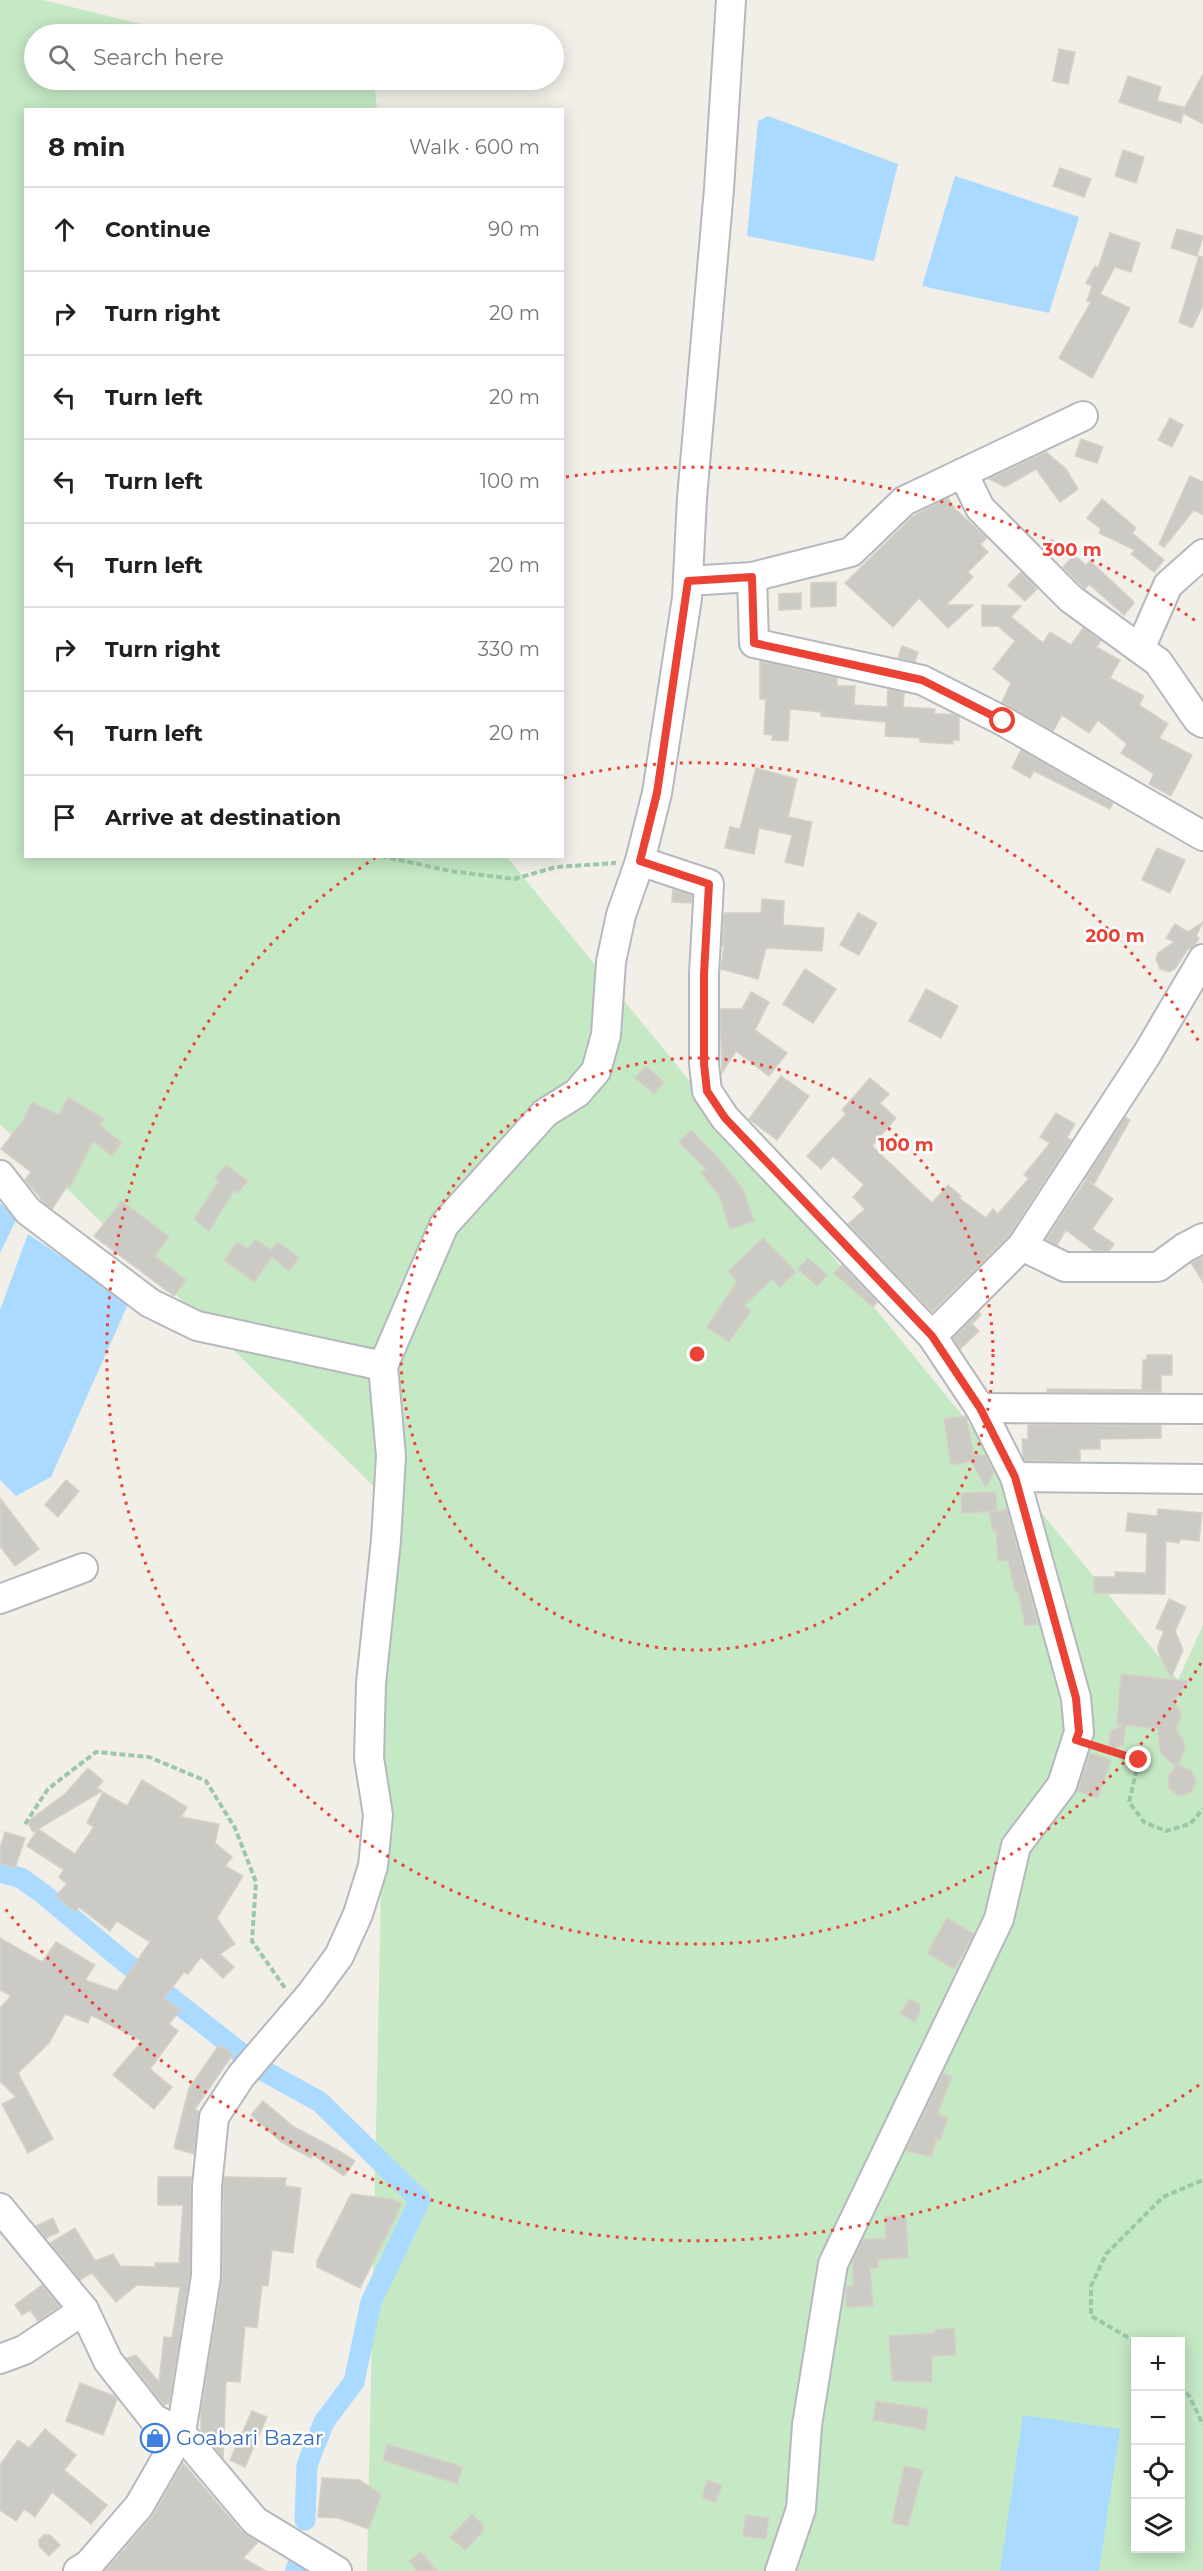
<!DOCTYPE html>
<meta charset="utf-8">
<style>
:root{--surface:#fff;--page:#f2f2f2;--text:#202124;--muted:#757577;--line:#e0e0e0}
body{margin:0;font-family:Montserrat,sans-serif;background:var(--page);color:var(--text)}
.controls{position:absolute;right:18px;bottom:18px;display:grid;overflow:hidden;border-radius:0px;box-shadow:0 3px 15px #0003}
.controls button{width:54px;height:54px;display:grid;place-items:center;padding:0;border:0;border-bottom:2px solid var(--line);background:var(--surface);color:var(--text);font:30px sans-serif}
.stop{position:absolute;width:18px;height:18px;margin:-14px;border:4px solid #ea4335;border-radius:50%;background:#fff}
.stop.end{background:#ea4335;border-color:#fff;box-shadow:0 2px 6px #0008}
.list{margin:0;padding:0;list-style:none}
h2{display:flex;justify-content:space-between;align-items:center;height:78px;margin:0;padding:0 24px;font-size:26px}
h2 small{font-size:20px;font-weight:400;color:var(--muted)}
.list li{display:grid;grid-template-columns:39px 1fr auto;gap:18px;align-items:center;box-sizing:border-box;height:84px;padding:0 24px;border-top:2px solid var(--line)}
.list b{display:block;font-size:22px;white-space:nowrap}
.list em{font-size:20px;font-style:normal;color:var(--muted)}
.icon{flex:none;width:33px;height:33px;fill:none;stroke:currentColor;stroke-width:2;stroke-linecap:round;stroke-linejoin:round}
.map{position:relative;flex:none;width:1203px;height:2571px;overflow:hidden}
.search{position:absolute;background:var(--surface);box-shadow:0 3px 15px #0003;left:24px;top:24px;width:540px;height:66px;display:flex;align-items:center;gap:15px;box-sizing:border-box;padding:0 21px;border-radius:33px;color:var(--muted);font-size:22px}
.panel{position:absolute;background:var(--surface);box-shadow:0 3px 15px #0003;left:24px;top:108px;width:540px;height:750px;border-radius:0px}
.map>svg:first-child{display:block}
.green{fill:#c5e8c5;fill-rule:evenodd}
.water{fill:#aadaff}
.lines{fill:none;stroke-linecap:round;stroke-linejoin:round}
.canal{stroke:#aadaff;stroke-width:21}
.building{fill:#cccac5;stroke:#d6d1c6;stroke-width:1.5}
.minor-casing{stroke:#b5b8bc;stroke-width:32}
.path{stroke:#9cc7a9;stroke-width:4;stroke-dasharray:6 3;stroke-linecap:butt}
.minor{stroke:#fff;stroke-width:28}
.route{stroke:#ea4335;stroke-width:8}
.ring{fill:none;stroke:#ea4335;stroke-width:3;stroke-dasharray:3 6}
.labels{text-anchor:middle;stroke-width:5;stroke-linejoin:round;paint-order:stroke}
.shop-label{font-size:21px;fill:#366cbe;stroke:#fff;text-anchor:start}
.centre{fill:#ea4335;stroke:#fff;stroke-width:3}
.ring-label{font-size:18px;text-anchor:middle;font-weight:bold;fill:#ea4335;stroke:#fff;stroke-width:5;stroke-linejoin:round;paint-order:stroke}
</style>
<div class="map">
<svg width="1203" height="2571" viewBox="0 0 1203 2571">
<rect width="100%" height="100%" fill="#f1efe8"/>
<path class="green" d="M0,0h43l138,34h-147v46h327l13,3 3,26 -351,1v746l481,1 671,823 25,-55v946h-836l22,-1070 -389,-377zM1136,2342h44v206h-44z"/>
<g class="water">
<polygon points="768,116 898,164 874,261 747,236 758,121"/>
<polygon points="955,176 1079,217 1049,313 922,286"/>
<polygon points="0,1203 17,1218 0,1253"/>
<polygon points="28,1234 129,1302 51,1477 16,1496 0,1480 0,1310"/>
<polygon points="1023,2415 1120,2429 1099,2571 1000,2571"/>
</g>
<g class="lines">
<g class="canal">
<polyline points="0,1872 21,1878 42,1893 116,1955 264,2071 320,2102 420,2200 371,2302 354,2382 324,2422 307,2465 305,2520"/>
<polyline points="296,2571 297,2566"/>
</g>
</g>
<g class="building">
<polygon points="1059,49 1075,52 1068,84 1053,81"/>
<polygon points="1203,74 1203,124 1183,113 1181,123 1119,102 1128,76 1161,87 1157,101 1184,107 1183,111"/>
<polygon points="1123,150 1144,157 1136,183 1115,176"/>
<polygon points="1060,168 1091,179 1084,197 1053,186"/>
<polygon points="1177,229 1203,236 1197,256 1171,248"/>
<polygon points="1110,233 1140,243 1131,272 1115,267 1100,294 1130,308 1092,378 1059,358 1091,302 1087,301 1092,286 1086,283 1095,266 1098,268"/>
<polygon points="1199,256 1203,257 1203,305 1192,328 1179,322"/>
<polygon points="1170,418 1183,425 1172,447 1158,440"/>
<polygon points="1081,439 1103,447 1097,463 1075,456"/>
<polygon points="1046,452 1066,469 1078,489 1060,502 1036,469 1005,487 989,479"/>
<polygon points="1190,476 1203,482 1203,515 1194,510 1164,547 1159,544"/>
<polygon points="948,498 955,509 987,538 980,544 988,552 968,572 973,577 946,605 973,605 948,628 919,598 893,627 845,583 913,516"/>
<polygon points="1102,499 1136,528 1132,533 1164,560 1154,572 1131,554 1135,550 1099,533 1101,529 1087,518"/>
<polygon points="1074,555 1086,565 1090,561 1132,600 1134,603 1124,615 1089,584 1085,589 1063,567"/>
<polygon points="1021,572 1037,589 1025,601 1008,585"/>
<polygon points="836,582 836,606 811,607 811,583"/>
<polygon points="801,593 801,609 779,610 779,594"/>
<polygon points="982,605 1021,606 1011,617 1043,643 1050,632 1071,645 1083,628 1101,641 1096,647 1120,660 1110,678 1144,696 1139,705 1168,724 1159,738 1192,755 1171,796 1149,784 1154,774 1121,753 1127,744 1098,720 1089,733 1062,715 1053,731 1002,702 1011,683 993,669 1015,641 998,626 982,626"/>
<polygon points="902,646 918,652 915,662 898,658"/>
<polygon points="760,661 837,678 837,686 855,686 854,705 887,707 888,689 904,693 903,707 935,709 934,714 952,714 959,717 959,740 953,740 953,744 920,742 920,738 885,736 886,722 821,716 821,712 790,709 788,741 772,740 773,735 764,734 766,699 760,699"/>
<polygon points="1021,750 1113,803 1110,809 1034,771 1030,778 1012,768"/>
<polygon points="756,768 797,779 788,817 812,822 803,866 785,862 792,835 759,828 754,854 725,848 730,827 740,829"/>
<polygon points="1157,848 1185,860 1170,893 1142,880"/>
<polygon points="673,889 692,896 691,903 672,902"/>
<polygon points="762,899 784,901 783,925 824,928 822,951 766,948 758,979 721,969 724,946 722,946 724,913 761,913"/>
<polygon points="858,913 877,923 859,955 840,945"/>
<polygon points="1203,922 1196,936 1199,938 1195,945 1187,950 1175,969 1169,972 1160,969 1156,959 1158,953 1174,942 1166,938 1175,924 1188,932"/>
<polygon points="805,969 836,989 813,1023 783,1004"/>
<polygon points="926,989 958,1006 941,1038 909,1021"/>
<polygon points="751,992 769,1002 755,1030 787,1053 769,1076 736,1051 722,1073 720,1009 742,1009"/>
<polygon points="646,1066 664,1082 654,1094 635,1078"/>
<polygon points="781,1076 809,1096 777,1140 749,1119"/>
<polygon points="870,1078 889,1094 880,1103 896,1118 872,1146 932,1203 948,1185 961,1196 959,1198 986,1218 993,1209 998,1214 1029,1178 1024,1175 1050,1143 1040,1137 1056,1113 1075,1124 1067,1137 1071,1140 1009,1236 932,1312 848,1224 865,1209 853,1197 864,1185 833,1156 821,1169 807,1156 846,1114 842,1110"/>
<polygon points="68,1097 104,1119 100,1125 122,1143 112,1156 93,1141 70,1187 68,1185 52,1209 40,1199 41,1198 25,1180 31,1172 1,1149 23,1121 32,1102 59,1115"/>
<polygon points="1125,1117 1130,1120 1094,1184 1085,1179"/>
<polygon points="691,1130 714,1153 743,1189 754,1221 730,1229 719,1195 701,1173 706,1169 679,1142"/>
<polygon points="226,1165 248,1181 238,1193 234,1190 209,1231 194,1219 219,1181 215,1178"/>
<polygon points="1086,1180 1113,1199 1092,1229 1114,1244 1109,1251 1094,1251 1066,1230 1057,1245 1046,1239"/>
<polygon points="122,1201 169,1237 155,1256 186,1280 174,1296 94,1236"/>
<polygon points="763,1238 796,1272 780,1287 772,1279 744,1306 751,1311 729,1342 707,1327 737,1281 728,1271"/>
<polygon points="255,1239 271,1250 278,1242 299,1258 289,1271 272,1257 254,1282 224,1260 237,1242 248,1249"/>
<polygon points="1203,1257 1203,1282 1191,1263"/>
<polygon points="808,1258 827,1275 817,1286 798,1269"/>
<polygon points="842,1265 877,1302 873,1307 834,1273"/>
<polygon points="979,1312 981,1315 972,1324 979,1331 960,1349 953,1338"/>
<polygon points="1147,1355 1172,1355 1172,1375 1161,1375 1161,1392 1047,1392 1047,1389 1142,1390 1143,1360 1147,1360"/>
<polygon points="966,1416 974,1455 985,1455 994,1472 986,1488 971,1461 951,1465 944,1419"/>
<polygon points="1028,1425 1161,1425 1161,1438 1100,1439 1100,1449 1080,1449 1080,1461 1025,1461 1023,1456 1022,1439 1028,1439"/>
<polygon points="66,1480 79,1491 58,1517 45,1505"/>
<polygon points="996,1492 997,1511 962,1513 961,1493"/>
<polygon points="0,1498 39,1549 15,1566 0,1546"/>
<polygon points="1007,1509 1038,1624 1025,1626 1018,1591 1015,1592 1008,1560 998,1561 996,1530 993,1531 989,1513"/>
<polygon points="1158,1509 1202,1513 1199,1541 1180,1539 1179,1543 1166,1541 1165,1594 1094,1593 1094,1577 1115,1577 1115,1572 1146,1573 1147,1533 1126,1531 1128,1513 1157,1516"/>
<polygon points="1169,1599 1186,1607 1175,1631 1183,1650 1171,1678 1158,1651 1158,1646 1164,1631 1156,1628"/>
<polygon points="1121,1674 1188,1681 1174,1701 1180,1711 1181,1717 1176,1730 1184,1742 1185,1748 1178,1765 1191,1770 1196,1782 1190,1793 1178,1796 1169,1788 1168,1776 1176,1766 1162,1755 1160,1750 1158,1729 1126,1725 1123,1745 1107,1752 1111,1731 1124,1725 1117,1725"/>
<polygon points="1090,1753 1111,1760 1098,1798 1077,1791"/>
<polygon points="88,1768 103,1781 97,1788 102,1791 33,1832 27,1822 65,1794"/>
<polygon points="142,1780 187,1807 181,1817 219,1824 215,1843 232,1857 225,1866 243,1876 217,1918 235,1944 220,1954 234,1967 223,1978 201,1957 188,1974 184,1972 164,1998 180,2010 169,2024 178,2031 150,2069 172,2087 154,2109 113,2075 142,2041 91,2015 88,2023 65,2014 49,2043 18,2073 53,2139 28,2153 2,2104 16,2097 0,2081 0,2008 11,1996 0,1990 0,1938 42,1962 56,1942 95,1965 85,1980 117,1991 150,1942 117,1921 110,1931 79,1907 75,1912 56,1896 67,1884 59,1877 64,1870 27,1846 38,1829 75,1854 94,1827 87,1823 103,1792 127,1806"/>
<polygon points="5,1832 25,1838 15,1868 0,1863 0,1848"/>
<polygon points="947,1918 974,1934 954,1969 927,1953"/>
<polygon points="909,1999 920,2005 920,2011 915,2022 900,2014"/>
<polygon points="219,2045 233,2054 195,2109 199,2112 194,2154 174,2148 189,2088"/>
<polygon points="943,2073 952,2077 937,2114 948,2118 940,2141 936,2139 932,2157 906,2151"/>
<polygon points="263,2101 294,2127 336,2149 355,2161 344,2176 313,2155 311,2158 281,2142 251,2115"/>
<polygon points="158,2177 191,2177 190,2275 169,2403 164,2405 127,2358 136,2355 159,2382 164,2337 172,2338 180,2287 137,2285 116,2302 92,2273 80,2280 50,2243 75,2228 95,2261 113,2254 120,2266 155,2267 155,2263 179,2263 183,2205 158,2205"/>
<polygon points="224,2177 286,2178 285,2186 301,2188 293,2253 272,2250 268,2286 262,2285 257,2328 245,2326 240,2382 226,2381 223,2457 201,2431 201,2412 222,2279"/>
<polygon points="351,2194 392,2199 402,2204 360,2288 317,2267 317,2261"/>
<polygon points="885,2216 906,2216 908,2258 878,2259 878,2268 870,2268 873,2306 846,2307 846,2287 853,2286 853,2260 863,2239 886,2239"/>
<polygon points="53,2218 59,2232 46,2238 36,2226"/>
<polygon points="42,2285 60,2306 38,2321 30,2310 22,2315 15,2305"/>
<polygon points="954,2328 956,2355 932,2356 932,2382 892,2381 889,2336 934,2333 934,2330"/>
<polygon points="80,2383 114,2396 117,2399 103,2435 66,2421"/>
<polygon points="876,2401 928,2409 925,2430 873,2420"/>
<polygon points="252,2411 267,2417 245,2467 230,2460"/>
<polygon points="45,2429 76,2455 64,2470 107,2505 91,2524 52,2492 35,2517 24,2509 16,2521 0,2510 0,2465 18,2440 29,2448"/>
<polygon points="387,2444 463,2467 457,2484 383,2460"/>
<polygon points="183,2463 242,2532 258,2542 243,2558 266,2571 105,2571 152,2517"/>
<polygon points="904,2466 923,2470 908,2526 892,2523"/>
<polygon points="322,2478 359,2480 381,2494 369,2529 338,2518 318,2517"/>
<polygon points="707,2480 722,2485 716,2502 702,2498"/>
<polygon points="472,2514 483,2525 483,2531 465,2550 450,2537"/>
<polygon points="746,2515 769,2518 766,2539 743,2536"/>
<polygon points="44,2535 50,2535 60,2545 49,2556 39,2546 39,2540"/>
<polygon points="421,2552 437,2571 417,2571 409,2561"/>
</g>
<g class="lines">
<g class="minor-casing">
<g id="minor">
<polyline points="963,473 980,508 1071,599 1158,662 1198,720 1203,723"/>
<polyline points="752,577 754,643 922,680 1003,721 1203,836"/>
<polyline points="688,581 752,577 851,552 904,501 1083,416"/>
<polyline points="1140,649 1168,585 1203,554"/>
<polyline points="640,861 709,884 704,974 704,1064 707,1091 725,1118 932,1336 1022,1246 1147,1054 1203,959"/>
<polyline points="0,1175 28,1211 150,1303 197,1326 383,1366"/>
<polyline points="1022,1246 1065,1267 1158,1267 1184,1248 1203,1238"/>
<polyline points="980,1408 1203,1409"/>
<polyline points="1015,1477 1203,1479"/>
<polyline points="0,1599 83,1568"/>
<polyline points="0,2208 84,2310 108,2361 153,2418 181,2433 139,2506 89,2564 78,2571"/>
<polyline points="0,2359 24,2350 84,2310"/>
<polyline points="337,2571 255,2521 181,2433 206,2276 207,2186 214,2117 241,2076 311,1994 339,1956 358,1914 373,1866 378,1815 369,1758 371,1683 386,1540 391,1456 383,1366 444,1225 545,1113 577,1093 596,1071 606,1035 611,962 621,915 640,861 657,793 687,598 692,498 719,189 731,0"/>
<polyline points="780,2571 801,2509 807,2425 833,2264 999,1919 1016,1846 1062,1785 1079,1732 1076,1698 1015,1477 980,1408 932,1336"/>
</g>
</g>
<g class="path">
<polyline points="381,856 450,871 514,879 556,867 616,863"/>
<polyline points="1097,1747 1139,1760 1129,1802 1144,1822 1166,1831 1190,1824 1203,1809"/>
<polyline points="25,1824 48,1789 96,1752 149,1757 206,1781 235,1828 256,1882 252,1941 285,1988"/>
<polyline points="1136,2342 1091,2316 1091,2286 1106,2254 1163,2197 1203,2180"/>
<polyline points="1180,2386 1190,2397 1203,2425"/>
</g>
<use href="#minor" class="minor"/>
</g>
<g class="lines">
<polyline class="route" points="1003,721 922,680 754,643 752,577 688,581 657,793 640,861 709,884 704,974 704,1064 707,1091 725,1118 932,1336 980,1408 1015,1477 1076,1698 1079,1732 1076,1740 1139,1760"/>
</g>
<g class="ring">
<circle cx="697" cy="1354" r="296"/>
<path d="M1201 1663A591 591 0 1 1 375 858M564 778A591 591 0 0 1 1201 1045"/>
<path d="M1199 2085A887 887 0 0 1 3 1906M566 477A887 887 0 0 1 1199 623"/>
</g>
<defs>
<g id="shop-ring" transform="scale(1.5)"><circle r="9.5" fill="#fff" stroke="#3f7fe0" stroke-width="1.5"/><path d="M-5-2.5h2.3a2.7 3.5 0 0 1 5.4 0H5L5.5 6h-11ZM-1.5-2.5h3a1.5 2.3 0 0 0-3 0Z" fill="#3f7fe0"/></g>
</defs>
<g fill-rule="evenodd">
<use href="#shop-ring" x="155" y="2438"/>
</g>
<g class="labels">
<g class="shop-label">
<text x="176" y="2445">Goabari Bazar</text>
</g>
</g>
<circle cx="697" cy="1354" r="9" class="centre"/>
<g class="ring-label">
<text x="1072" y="556">300 m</text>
<text x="1115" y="942">200 m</text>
<text x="906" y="1151">100 m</text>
</g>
</svg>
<div class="controls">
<button>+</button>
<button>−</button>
<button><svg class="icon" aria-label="locate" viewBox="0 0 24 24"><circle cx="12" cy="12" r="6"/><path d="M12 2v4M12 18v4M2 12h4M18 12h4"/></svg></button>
<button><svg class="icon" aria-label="layers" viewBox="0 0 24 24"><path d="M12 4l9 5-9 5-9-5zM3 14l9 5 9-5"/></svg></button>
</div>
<div class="stop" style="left:1003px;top:721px"></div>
<div class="stop end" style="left:1139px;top:1760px"></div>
<div class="search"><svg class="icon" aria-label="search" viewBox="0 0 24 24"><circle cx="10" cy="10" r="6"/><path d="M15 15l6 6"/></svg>Search here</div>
<section class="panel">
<h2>8 min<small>Walk · 600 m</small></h2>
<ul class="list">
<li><svg class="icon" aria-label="ahead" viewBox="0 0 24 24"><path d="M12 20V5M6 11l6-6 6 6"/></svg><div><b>Continue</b></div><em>90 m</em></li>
<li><svg class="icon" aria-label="right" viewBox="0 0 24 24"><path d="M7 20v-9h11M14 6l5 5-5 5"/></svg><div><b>Turn right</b></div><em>20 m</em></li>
<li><svg class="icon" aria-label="left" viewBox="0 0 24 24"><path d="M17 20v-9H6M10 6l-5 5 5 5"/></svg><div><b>Turn left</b></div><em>20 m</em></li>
<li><svg class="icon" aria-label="left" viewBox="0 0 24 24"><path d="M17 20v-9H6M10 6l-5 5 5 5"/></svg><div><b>Turn left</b></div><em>100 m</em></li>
<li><svg class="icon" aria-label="left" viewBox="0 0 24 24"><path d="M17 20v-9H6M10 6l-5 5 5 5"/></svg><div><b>Turn left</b></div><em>20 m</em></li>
<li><svg class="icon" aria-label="right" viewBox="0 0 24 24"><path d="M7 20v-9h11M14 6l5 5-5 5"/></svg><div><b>Turn right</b></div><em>330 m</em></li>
<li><svg class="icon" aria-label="left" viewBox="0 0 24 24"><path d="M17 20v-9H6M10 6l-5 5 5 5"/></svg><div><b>Turn left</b></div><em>20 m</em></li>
<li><svg class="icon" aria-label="arrive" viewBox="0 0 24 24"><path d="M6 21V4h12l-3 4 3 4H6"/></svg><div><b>Arrive at destination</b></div></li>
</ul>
</section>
</div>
